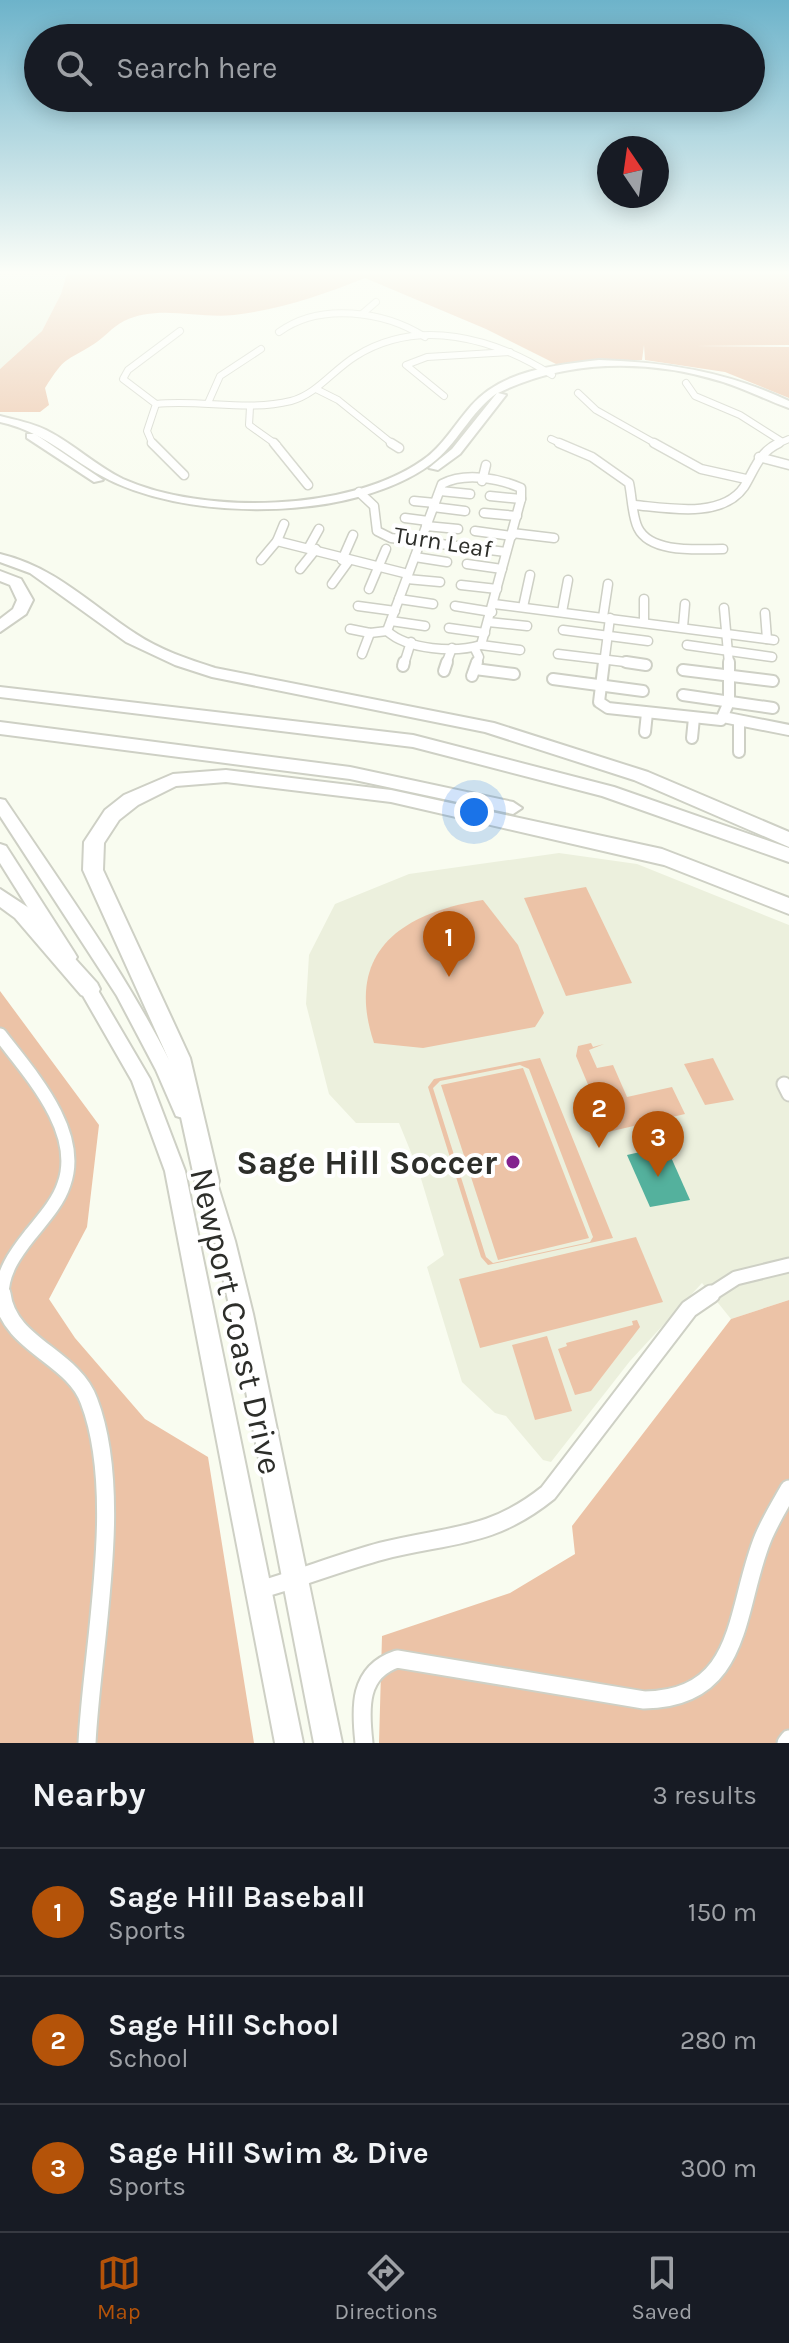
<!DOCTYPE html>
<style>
:root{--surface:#171b24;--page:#20242c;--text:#f1f3f6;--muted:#9ea1a6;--line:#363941;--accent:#b45309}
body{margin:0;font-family:Karla,sans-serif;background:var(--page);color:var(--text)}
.compass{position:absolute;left:597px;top:136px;width:72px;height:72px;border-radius:50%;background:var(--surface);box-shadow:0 4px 20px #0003;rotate:347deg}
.you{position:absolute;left:474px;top:812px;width:28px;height:28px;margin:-20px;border:6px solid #fff;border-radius:50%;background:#1a73e8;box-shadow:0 0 0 12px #1a73e833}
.badge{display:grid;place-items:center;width:52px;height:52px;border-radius:50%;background:var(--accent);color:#fff;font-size:26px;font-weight:700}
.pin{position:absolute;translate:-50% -66px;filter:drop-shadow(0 2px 4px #0008)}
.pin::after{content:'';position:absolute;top:42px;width:28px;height:24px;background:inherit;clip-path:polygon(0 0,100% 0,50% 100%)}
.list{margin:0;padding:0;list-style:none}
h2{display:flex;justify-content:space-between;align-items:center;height:104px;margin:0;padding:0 32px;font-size:34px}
h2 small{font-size:26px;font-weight:400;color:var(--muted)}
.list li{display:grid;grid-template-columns:52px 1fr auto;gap:24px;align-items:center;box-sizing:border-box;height:128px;padding:0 32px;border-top:2px solid var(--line)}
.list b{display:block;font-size:30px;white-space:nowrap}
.list p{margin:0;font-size:26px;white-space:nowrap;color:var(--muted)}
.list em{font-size:26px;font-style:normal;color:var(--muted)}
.icon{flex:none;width:44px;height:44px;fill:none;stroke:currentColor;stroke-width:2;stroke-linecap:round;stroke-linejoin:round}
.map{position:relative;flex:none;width:789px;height:1743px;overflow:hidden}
.search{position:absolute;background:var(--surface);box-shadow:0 4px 20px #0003;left:24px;right:24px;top:24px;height:88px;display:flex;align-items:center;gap:20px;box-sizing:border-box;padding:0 28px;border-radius:44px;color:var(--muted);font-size:30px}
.sheet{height:488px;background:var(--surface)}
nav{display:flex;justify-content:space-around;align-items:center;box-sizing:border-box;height:112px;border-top:2px solid var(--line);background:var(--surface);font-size:22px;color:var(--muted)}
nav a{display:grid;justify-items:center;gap:4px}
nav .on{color:var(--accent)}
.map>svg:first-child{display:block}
.built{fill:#ecf0dd}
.green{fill:#ecc3a7;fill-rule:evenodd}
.water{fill:#54b19d}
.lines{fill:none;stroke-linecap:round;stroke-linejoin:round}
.street-far4-casing{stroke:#ced0c5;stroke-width:8}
.street-far3-casing{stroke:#ced0c5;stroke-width:11}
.street-far2-casing{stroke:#ced0c5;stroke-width:14}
.street-far1-casing{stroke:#ced0c5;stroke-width:17}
.street-casing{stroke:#ced0c5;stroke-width:21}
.secondary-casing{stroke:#ced0c5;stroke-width:4}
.primary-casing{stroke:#ced0c5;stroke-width:4}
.highway-casing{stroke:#ced0c5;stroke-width:4}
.street-far4{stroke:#fff;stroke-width:6}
.street-far3{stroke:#fff;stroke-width:8}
.street-far2{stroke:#fff;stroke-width:10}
.street-far1{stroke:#fff;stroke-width:13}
.street{stroke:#fff;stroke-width:17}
.secondary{fill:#fff;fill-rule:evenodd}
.primary{fill:#fff;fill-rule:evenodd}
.highway{fill:#fff;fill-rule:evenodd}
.poi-dot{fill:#83238e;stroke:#fff;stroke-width:3}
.labels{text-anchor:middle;stroke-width:8;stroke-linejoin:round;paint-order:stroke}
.far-street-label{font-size:24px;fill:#2d2e2a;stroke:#fff}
.near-poi-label{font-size:34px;font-weight:bold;fill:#2d2e2a;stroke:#fff;text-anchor:end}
.near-street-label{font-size:34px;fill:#2d2e2a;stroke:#fff}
</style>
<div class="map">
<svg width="789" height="1743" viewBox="0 0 789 1743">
<rect width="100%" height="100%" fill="#f9fcf0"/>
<g class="built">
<polygon points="0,270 68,270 61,294 42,331 0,369"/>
<polygon points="559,853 637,864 789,925 789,1300 731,1319 702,1283 630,1361 551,1462 543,1460 506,1416 495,1413 462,1382 427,1267 444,1255 419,1172 399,1123 356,1123 329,1094 306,1004 309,955 335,904 409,874"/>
</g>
<g class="green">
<path d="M68,270h721v75l-94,1 94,1v51l-64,-26 -80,-12 -1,-15 -2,15 -86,4 -70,-35 -121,-51c-42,17 -87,32 -131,37 -38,4 -75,-11 -110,6 -12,6 -19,16 -30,23 -30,19 -28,11 -49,44l4,17 -9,7h-40v-43l42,-38 19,-37z"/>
<polygon points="586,887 632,983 566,996 524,898"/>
<path d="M483,900l35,45 26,68 -9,14 -112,21 -49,-5c-30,-90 26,-130 109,-143z"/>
<polygon points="0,991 99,1125 87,1227 49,1299 75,1338 145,1419 208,1457 254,1743 0,1743"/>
<polygon points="591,1043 593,1047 604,1044 589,1050 597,1068 613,1065 627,1097 672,1087 685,1114 608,1132 576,1056 578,1046"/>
<path d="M540,1058l73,180 -125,27 -7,-8 -53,-170 6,-8zM520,1065l9,4 64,168 -3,5 -97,21 -7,-6 -53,-169 7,-7z"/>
<polygon points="713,1058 734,1100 705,1105 684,1064"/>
<polygon points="523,1068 589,1238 498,1260 441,1085"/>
<polygon points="636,1237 663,1302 480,1348 459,1279"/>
<polygon points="789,1300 789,1743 379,1743 382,1636 510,1593 575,1554 572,1526 731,1319"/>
<polygon points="637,1320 640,1327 591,1391 575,1395 558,1349 567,1346 566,1343 633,1325 632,1321"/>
<polygon points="547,1336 572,1411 535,1420 512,1345"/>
</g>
<polygon class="water" points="666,1146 690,1200 650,1207 627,1155"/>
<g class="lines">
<g class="street-far4-casing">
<g id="street-far4">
<polyline points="362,314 376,302"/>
<path d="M279,332c41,-30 105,-21 146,5"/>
<polyline points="686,383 695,396 740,415 781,441"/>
<polyline points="316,389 338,400 394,445"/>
<polyline points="578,393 596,410 658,445"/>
<polyline points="444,396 406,365 427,357 510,352"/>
<polyline points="208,403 220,376 261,349"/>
<path d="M156,404c44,-5 91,8 135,-3 26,-7 42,-31 65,-45 63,-39 138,-18 196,19"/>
<polyline points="250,407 249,425 277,445"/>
<polyline points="551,439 564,445"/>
<polyline points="153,445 147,431 156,404 123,379 128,370 180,331"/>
<polyline points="775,445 789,439"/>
</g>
</g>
<g class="street-far3-casing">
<g id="street-far3">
<polyline points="152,443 184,475"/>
<polyline points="274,443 308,485"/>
<polyline points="391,443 399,448"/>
<path d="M559,443l33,14 37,26c3,13 3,33 9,45 13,26 61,21 85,21"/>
<polyline points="654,443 701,469 746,479"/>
<polyline points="759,457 789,465"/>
<polyline points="482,481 486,465"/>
<polyline points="440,491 470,494"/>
<polyline points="359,492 374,506 377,531 391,538 506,552"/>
<polyline points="490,496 521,499"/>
<polyline points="414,501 435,503"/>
<path d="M635,505c32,3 87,14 109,-18 11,-18 15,-35 35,-44"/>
<polyline points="433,507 465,511"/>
<polyline points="484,513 517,516"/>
<polyline points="405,518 428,521"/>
<polyline points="426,526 458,529"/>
<polyline points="475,531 512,536"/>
<polyline points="512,533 554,538"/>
<polyline points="277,541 408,574"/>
<polyline points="309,547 319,529"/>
<polyline points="415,557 447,562"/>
<polyline points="261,560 277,541 284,524"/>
<polyline points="342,560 353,535"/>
<polyline points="467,564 502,569"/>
<polyline points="300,569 316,549"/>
<polyline points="407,579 440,582"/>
<polyline points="332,584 348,562"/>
<polyline points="461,585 497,589"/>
<polyline points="369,589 386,549"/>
<polyline points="399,599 433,604"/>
<polyline points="644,599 644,622"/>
<polyline points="494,604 774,640"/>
<polyline points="358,606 395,611"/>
<polyline points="455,606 492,612"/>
<polyline points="523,607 530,575"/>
<polyline points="724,608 729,664"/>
<polyline points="562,612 568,580"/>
<polyline points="765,613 767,639"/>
<polyline points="603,617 608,584"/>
<polyline points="391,621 425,626"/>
<polyline points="488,622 527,626"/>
<polyline points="683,627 685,604"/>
<polyline points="449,628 485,633"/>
<polyline points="350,629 370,633 387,631"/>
<polyline points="563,630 648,641"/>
<path d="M387,631l55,-147c23,-12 56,-6 79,4v11l-40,146"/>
<path d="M387,631c21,19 68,22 94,14"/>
<polyline points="481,645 520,650"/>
<polyline points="687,645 772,657"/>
<polyline points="475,649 479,657 476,664"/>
<polyline points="362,654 370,633"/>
<polyline points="558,654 642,664"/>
<polyline points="404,664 411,642"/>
<polyline points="446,664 452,648"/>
<polyline points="604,664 610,618"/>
</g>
</g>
<g class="street-far2-casing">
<g id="street-far2">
<polyline points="604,662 599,702 608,708 721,720 729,702 729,662"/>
<polyline points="626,662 646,665"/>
<polyline points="403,666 404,662"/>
<polyline points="475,669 514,674"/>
<polyline points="683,670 773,681"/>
<polyline points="444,671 447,662"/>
<polyline points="472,676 477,662"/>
<polyline points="553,679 643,691"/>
<polyline points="683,695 773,708"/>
<polyline points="723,717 789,730"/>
<polyline points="739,721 739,752"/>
<polyline points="645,732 647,713"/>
<polyline points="692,738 694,718"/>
</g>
</g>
<g class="street-far1-casing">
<g id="street-far1">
<path d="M0,1035c29,38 83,96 64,149 -6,19 -22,36 -34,51 -15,19 -28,37 -28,61"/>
<polyline points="784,1084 789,1094"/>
<polyline points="708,1296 736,1278 789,1265"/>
</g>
</g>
<g class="street-casing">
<g id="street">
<path d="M2,1294c6,51 71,62 87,107 36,94 3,242 -2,342"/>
<path d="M259,1590c42,-12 82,-28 123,-39 67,-17 109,-12 166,-58l141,-184 22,-15"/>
<path d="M364,1743c-4,-35 -6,-71 33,-84l247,41c101,-1 90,-91 119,-162 7,-17 17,-33 26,-49"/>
<polyline points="786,1743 789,1739"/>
</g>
</g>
<g class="secondary-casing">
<g id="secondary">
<path d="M599,360c67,2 129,12 190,41v7c-23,-8 -45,-20 -69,-27 -72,-22 -153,-22 -222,12l8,2 -46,59 -22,16 -9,-2 23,-19 45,-56c-27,19 -40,52 -66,71 -76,56 -229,57 -313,20 -44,-19 -68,-51 -118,-62v-6c16,4 32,7 46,14 28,14 50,36 77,49 80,36 227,33 300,-19 20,-14 32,-36 48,-54 31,-36 84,-41 128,-46z"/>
<polygon points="27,434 35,434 103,480 94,482 27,438"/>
</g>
</g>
<g class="primary-casing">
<g id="primary">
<path d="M0,799l5,1c68,101 139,198 188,310l-3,6 -7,2 -7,-2 -20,-46 -39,-74 -117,-180z"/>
<polygon points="0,844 6,846 74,952 77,957 74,962 62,962 0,863"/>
<polygon points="83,973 89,975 150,1079 185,1171 303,1743 275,1743 165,1171 132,1081 74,980 77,975"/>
<polygon points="203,1161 210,1164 213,1170 235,1241 253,1314 342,1743 314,1743 231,1314 215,1241 193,1170 196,1164"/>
</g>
</g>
<g class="highway-casing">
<g id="highway">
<path d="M0,554c55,13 90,50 136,80 24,16 52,25 79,34l279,55 154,49 141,60v15l-155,-67 -149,-48 -273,-55 -37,-12 -49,-23 -96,-69 -30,-11z"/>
<polygon points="0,571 21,579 33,600 26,614 0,632 0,619 13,609 17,600 10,585 0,581"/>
<polygon points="0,687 413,735 614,787 789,848 789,862 602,796 413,747 0,697"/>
<polygon points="0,722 350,767 513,802 522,808 513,814 350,779 0,734"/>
<polygon points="226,770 391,790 662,849 789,898 789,914 664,865 391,802 226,782 176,786 138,805 119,820 104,843 103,870 190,1058 219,1181 216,1189 207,1192 198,1189 195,1181 168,1058 83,870 84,842 105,810 124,795 173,774"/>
<polygon points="0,889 29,908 97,983 100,989 97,995 89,998 81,995 15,918 0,907"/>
</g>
</g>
<use href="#street-far4" class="street-far4"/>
<use href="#street-far3" class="street-far3"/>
<use href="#street-far2" class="street-far2"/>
<use href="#street-far1" class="street-far1"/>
<use href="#street" class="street"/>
<use href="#secondary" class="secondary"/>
<use href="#primary" class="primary"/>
<use href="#highway" class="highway"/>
</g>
<linearGradient id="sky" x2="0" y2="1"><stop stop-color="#6db3ca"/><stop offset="0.53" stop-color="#fcfef8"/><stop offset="1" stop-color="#fcfef8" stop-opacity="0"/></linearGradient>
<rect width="789" height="514" fill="url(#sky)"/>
<circle class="poi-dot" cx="513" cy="1162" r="8"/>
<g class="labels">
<g class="far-street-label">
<text transform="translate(443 542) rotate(9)" y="8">Turn Leaf</text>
</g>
<g class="near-poi-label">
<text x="497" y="1174">Sage Hill Soccer</text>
</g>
<g class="near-street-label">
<text transform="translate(237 1321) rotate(77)" y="12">Newport Coast Drive</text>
</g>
</g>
</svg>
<svg class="compass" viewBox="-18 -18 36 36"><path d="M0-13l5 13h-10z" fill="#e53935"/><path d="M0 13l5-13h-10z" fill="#9ea1a6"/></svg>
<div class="you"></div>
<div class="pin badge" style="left:449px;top:977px">1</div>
<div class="pin badge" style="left:599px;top:1148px">2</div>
<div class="pin badge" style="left:658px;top:1177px">3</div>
<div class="search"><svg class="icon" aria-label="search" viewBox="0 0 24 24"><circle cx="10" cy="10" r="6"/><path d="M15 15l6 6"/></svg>Search here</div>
</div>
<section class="sheet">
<h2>Nearby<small>3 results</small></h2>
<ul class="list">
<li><span class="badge">1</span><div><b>Sage Hill Baseball</b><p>Sports</p></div><em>150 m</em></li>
<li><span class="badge">2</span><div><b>Sage Hill School</b><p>School</p></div><em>280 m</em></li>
<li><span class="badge">3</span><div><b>Sage Hill Swim &amp; Dive</b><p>Sports</p></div><em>300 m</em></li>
</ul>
</section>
<nav>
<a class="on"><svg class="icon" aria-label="map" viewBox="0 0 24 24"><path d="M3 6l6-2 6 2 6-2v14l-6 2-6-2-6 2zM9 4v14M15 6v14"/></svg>Map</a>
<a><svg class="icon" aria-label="directions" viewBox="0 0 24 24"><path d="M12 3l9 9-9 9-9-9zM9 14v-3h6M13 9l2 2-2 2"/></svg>Directions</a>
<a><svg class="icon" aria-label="saved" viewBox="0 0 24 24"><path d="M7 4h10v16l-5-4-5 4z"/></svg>Saved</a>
</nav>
